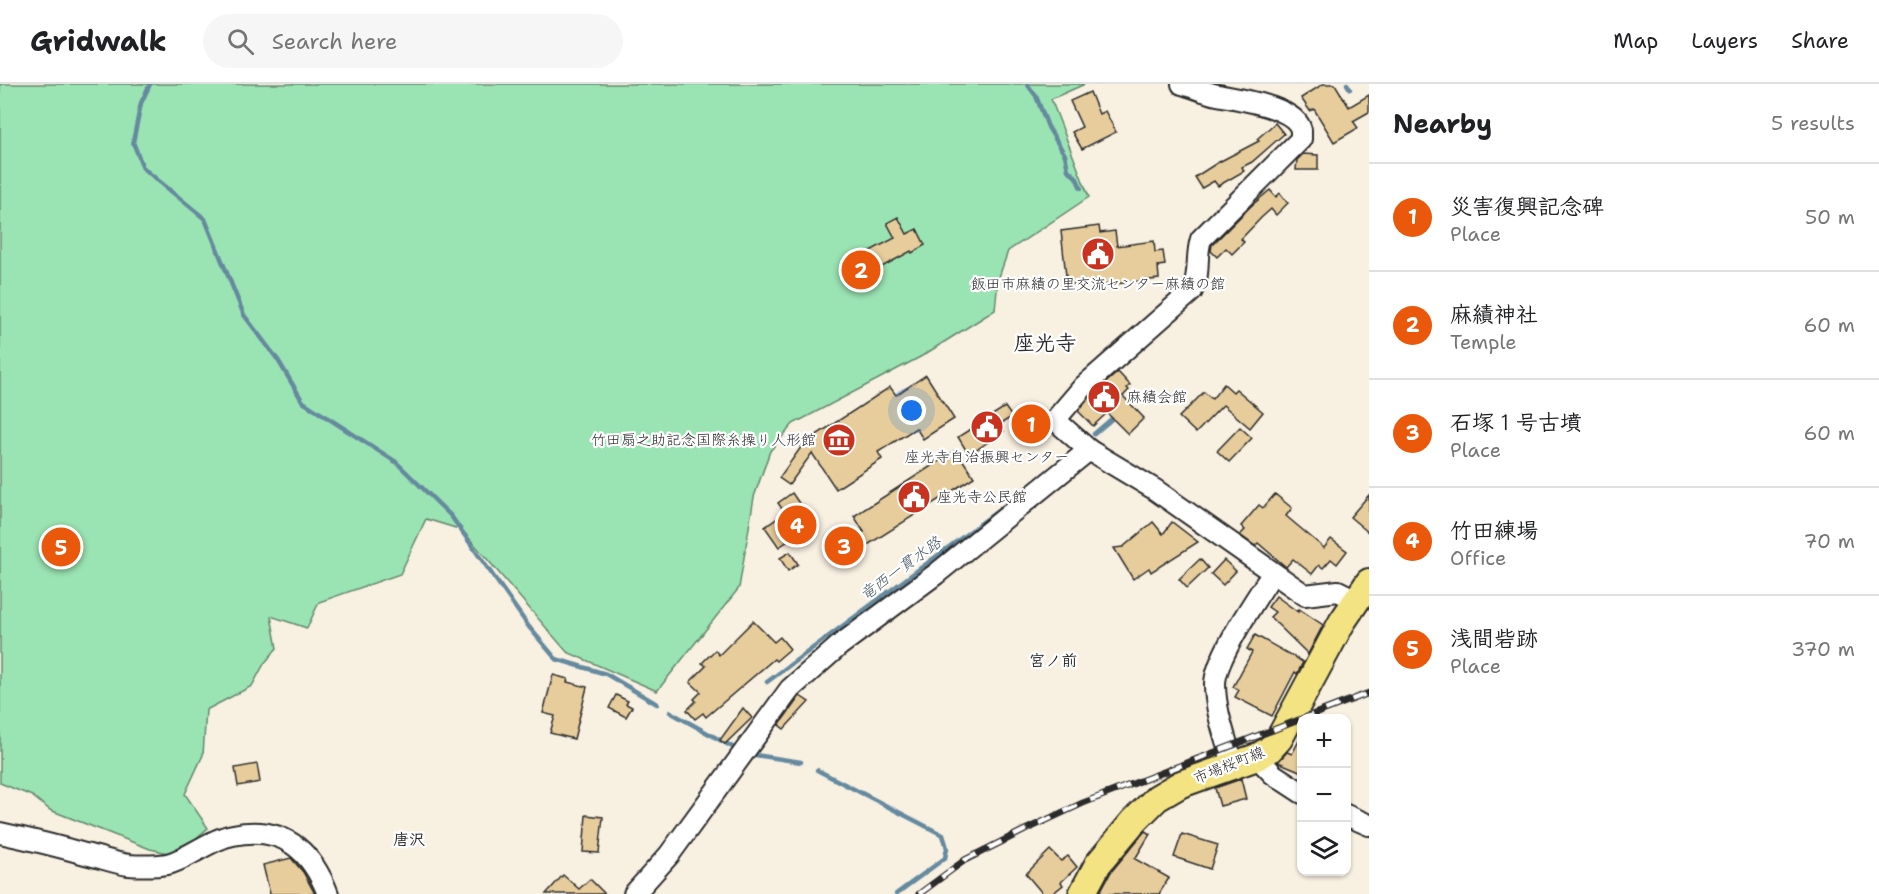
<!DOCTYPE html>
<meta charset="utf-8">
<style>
:root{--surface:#fff;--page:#f6f6f6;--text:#202124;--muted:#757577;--line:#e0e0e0;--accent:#ea580c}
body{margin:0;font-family:"Shantell Sans","Klee One",sans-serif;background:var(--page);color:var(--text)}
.controls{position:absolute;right:18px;bottom:18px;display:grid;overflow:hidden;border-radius:12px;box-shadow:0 2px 4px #0004}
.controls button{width:54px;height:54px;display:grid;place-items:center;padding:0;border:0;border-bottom:2px solid var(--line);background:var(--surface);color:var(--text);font:30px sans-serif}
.you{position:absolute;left:912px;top:327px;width:21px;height:21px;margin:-15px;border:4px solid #fff;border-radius:50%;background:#1a73e8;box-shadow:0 0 0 9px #1a73e833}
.badge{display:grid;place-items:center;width:39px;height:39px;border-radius:50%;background:var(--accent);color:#fff;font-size:20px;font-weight:700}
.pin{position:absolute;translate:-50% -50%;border:3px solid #fff;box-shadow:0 2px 6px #0006}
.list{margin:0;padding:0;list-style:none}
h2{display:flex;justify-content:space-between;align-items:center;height:78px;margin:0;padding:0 24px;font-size:26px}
h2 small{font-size:20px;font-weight:400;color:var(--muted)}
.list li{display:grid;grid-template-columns:39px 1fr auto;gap:18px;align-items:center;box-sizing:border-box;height:108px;padding:0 24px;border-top:2px solid var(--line)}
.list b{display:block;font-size:22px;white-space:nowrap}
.list p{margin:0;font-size:20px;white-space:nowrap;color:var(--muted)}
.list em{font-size:20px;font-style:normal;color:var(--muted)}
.icon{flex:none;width:33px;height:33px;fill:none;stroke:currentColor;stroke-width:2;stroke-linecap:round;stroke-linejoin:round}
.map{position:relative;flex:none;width:1369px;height:810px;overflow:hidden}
header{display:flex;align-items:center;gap:36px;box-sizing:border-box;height:84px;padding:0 30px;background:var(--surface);border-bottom:2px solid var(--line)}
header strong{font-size:28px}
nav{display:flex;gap:33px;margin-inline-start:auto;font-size:21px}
.search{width:420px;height:54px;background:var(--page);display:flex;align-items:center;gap:15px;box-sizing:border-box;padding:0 21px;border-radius:33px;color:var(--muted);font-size:22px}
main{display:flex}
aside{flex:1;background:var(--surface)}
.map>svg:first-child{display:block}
.green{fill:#9ae3b2;stroke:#62876e;stroke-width:1.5}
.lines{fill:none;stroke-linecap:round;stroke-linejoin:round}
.stream{stroke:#658a9f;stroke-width:4.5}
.building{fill:#e7cd9c;stroke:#2b2b2b;stroke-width:1.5}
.minor-casing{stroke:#2b2b2b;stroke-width:24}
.major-casing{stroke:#2b2b2b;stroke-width:30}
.minor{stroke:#fff;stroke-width:20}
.major{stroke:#f4e382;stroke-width:26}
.rail-casing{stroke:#2b2b2b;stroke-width:7}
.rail{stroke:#fff;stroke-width:4.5;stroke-dasharray:14;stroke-linecap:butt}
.labels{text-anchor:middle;stroke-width:4.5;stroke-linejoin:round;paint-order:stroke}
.poi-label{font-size:15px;fill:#2b2b2b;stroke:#fff}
.street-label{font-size:15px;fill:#2b2b2b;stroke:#fff}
.water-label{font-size:16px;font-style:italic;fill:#485b65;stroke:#fff}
.neighbourhood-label{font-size:16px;font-weight:bold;fill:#2b2b2b;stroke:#fff}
.district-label{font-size:21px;font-weight:bold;fill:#2b2b2b;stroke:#fff}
</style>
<header>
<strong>Gridwalk</strong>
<div class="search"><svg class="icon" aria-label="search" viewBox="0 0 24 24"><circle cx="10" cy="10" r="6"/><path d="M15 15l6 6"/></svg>Search here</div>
<nav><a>Map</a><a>Layers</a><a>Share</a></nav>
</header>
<main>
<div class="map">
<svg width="1369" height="810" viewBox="0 0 1369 810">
<rect width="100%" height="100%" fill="#f8f0e1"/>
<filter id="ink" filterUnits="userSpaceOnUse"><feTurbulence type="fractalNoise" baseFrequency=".0167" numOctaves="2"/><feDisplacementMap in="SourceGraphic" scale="12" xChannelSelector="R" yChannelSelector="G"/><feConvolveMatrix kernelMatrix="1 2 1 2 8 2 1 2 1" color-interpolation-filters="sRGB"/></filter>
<g filter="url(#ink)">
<polygon class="green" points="0,0 1085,0 1051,15 1089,113 1008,167 998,196 995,226 922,272 793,340 770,367 754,413 739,504 657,607 567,568 462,446 426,435 400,490 319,518 307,544 271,532 277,564 264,580 252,602 206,626 203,671 185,710 208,744 195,755 168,769 150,765 50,726 32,712 0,699"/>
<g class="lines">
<g class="stream">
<polyline points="150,0 141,19 133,58 143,84 205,135 244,231 278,276 303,318 396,378 451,432 529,543 556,575 606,590 657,620"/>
<polyline points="1027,0 1036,12 1048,43 1065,71 1068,86 1076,93 1081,104"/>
<polyline points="1347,0 1350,5"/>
<polyline points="1126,322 1140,310"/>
<polyline points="1094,350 1115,332"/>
<polyline points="767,598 1007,420"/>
<polyline points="670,628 736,665"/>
<polyline points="755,671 801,678"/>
<polyline points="817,686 943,751 947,764 945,774 896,810"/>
</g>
</g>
<g class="building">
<polygon points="1323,0 1335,0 1349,23 1369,11 1369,28 1353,37 1358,44 1334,58 1314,25 1310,27 1301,14"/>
<polygon points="1090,8 1099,30 1105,27 1116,48 1082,65 1072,48 1082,43 1070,17"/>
<polygon points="1275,39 1284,50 1252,78 1242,83 1244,87 1218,102 1214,97 1202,104 1195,93 1217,79 1259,57 1257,55"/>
<polygon points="1303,70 1318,71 1318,86 1296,86 1297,76"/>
<polygon points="1270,106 1276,113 1280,109 1288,119 1276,131 1271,125 1261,134 1241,155 1244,158 1232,170 1226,164 1217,173 1211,167 1212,161 1251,122"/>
<polygon points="898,133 907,150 917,145 925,161 912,169 911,167 858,196 849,178 895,154 887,139"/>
<polygon points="1099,142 1100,149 1115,147 1117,162 1154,157 1155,168 1163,167 1165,181 1158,182 1159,195 1097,202 1097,197 1067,201 1061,147"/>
<polygon points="1118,288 1130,301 1127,304 1129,306 1123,312 1144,334 1128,350 1107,329 1093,342 1078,327 1093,310"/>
<polygon points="926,291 954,335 923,355 916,344 878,368 882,375 836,405 812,369 789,401 779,394 804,359 890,303 896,311"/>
<polygon points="1224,300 1233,308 1236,305 1263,328 1250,344 1223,321 1196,349 1179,333 1204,308 1212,315"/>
<polygon points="1005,323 1012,333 1000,340 1004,347 969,371 958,353"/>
<polygon points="1240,343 1252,354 1229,378 1217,367"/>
<polygon points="956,366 974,393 858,467 853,474 843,477 834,473 829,464 831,452 842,447 864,448 854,432"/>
<polygon points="792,409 813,440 779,463 765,443 785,429 778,419"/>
<polygon points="1275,410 1292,424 1286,432 1324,464 1331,455 1347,467 1337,480 1331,475 1323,484 1319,481 1312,490 1293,475 1286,483 1258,459 1255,462 1240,451 1245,446 1241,442 1259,421 1263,424"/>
<polygon points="1369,411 1369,449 1350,433"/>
<polygon points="1153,438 1163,450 1172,438 1198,458 1151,488 1149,484 1133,495 1114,464 1123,463"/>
<polygon points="790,468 798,480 788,487 780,474"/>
<polygon points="1200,475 1208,484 1187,504 1179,495"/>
<polygon points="1224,476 1236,487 1223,501 1211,490"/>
<polygon points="1276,512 1298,528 1299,525 1323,541 1308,570 1270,533 1275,528 1268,523"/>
<polygon points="753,537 774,558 780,553 790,565 776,577 774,575 706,633 703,629 695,635 687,626 696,617 694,615 701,608 690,598 706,582 702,579 715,566 719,571"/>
<polygon points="1255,551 1303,578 1297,590 1295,588 1272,632 1235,613 1239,606 1233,603 1252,568 1247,565"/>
<polygon points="553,591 568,595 567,598 587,603 574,655 550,649 555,632 543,629"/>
<polygon points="616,611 628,617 626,620 632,623 626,633 609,624"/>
<polygon points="800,612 809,618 784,645 779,641"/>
<polygon points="743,624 752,634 725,660 720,656"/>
<polygon points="1302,651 1302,688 1278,678 1287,668 1292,670"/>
<polygon points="257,680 260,698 238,702 235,684"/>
<polygon points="1241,695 1246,715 1220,722 1215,704"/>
<polygon points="586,731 603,733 599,769 583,768"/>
<polygon points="1145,747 1150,750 1135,775 1169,794 1159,810 1099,810 1111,788"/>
<polygon points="1182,750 1218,761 1210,785 1174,773"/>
<polygon points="1050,766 1061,777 1068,772 1077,783 1061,798 1063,801 1052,810 1043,810 1026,790"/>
<polygon points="291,774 303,788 315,810 270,810 263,781"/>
<polygon points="563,791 579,805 590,795 605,810 546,810"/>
</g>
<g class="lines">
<g class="minor-casing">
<g id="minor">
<path d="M1182,0c10,3 21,7 31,10 21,5 82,11 88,36 0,3 0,6 0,9l-100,100c-6,19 0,34 -9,52l-108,95 -29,34 34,30 65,39 151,106 33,-4 18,9"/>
<polyline points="1257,673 1273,690 1302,709"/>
<path d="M1233,680c-7,-25 -18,-53 -18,-80 0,-26 43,-88 57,-110"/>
<polyline points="1346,731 1369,741"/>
<path d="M0,749c28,6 57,13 85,21 14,3 30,9 44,11 10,1 33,1 42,-2 21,-7 40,-24 62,-28 50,-10 78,15 95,59"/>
<polyline points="634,810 669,771 790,605 840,561 936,490 1089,366"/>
</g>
</g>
<g class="major-casing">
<polyline id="major" points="1082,810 1098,780 1133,738 1157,714 1181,700 1257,673 1269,666 1279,655 1342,538 1369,498"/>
</g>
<use href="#minor" class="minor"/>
<use href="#major" class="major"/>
<g class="rail-casing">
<polyline id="rail" points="919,810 965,776 1025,746 1083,719 1369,609"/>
</g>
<use href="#rail" class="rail"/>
</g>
</g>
<defs>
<g id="civic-disc" transform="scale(1.725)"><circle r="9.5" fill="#c8321e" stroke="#fff"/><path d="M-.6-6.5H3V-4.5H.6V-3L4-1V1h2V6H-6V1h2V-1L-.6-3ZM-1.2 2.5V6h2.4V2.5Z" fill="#fff"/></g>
<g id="museum-disc" transform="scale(1.725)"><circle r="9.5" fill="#c8321e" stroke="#fff"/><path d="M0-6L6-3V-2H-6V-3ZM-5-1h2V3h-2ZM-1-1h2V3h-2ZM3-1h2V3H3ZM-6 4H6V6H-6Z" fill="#fff"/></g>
</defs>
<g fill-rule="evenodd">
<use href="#civic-disc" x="1098" y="170"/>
<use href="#civic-disc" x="1104" y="313"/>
<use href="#civic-disc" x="987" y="343"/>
<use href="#museum-disc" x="839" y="356"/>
<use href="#civic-disc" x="914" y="413"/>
</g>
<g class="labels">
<g class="poi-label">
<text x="1098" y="205">飯田市麻績の里交流センター麻績の館</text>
<text x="1127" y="318" text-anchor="start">麻績会館</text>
<text x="816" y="361" text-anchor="end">竹田扇之助記念国際糸操り人形館</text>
<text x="987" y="378">座光寺自治振興センター</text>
<text x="937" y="418" text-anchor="start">座光寺公民館</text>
</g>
<g class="street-label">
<text transform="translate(1229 681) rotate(-22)" y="5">市場桜町線</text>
</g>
<g class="water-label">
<text transform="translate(900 484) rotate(-36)" y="6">竜西一貫水路</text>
</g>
<g class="neighbourhood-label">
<text x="1053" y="582">宮ノ前</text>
<text x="409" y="761">唐沢</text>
</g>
<g class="district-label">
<text x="1045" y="266">座光寺</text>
</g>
</g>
</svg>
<div class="controls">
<button>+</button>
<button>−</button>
<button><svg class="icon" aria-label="layers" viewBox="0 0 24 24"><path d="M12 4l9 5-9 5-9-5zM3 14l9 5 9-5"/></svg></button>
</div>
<div class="you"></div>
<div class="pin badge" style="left:1031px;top:340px">1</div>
<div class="pin badge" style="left:861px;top:186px">2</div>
<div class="pin badge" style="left:844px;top:462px">3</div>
<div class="pin badge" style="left:797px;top:441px">4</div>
<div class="pin badge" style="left:61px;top:463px">5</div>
</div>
<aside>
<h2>Nearby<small>5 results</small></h2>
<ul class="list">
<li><span class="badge">1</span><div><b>災害復興記念碑</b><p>Place</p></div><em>50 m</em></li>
<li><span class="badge">2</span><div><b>麻績神社</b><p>Temple</p></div><em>60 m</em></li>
<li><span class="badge">3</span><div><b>石塚１号古墳</b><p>Place</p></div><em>60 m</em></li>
<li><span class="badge">4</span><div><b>竹田練場</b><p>Office</p></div><em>70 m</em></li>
<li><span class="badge">5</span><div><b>浅間砦跡</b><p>Place</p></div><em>370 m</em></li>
</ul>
</aside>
</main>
